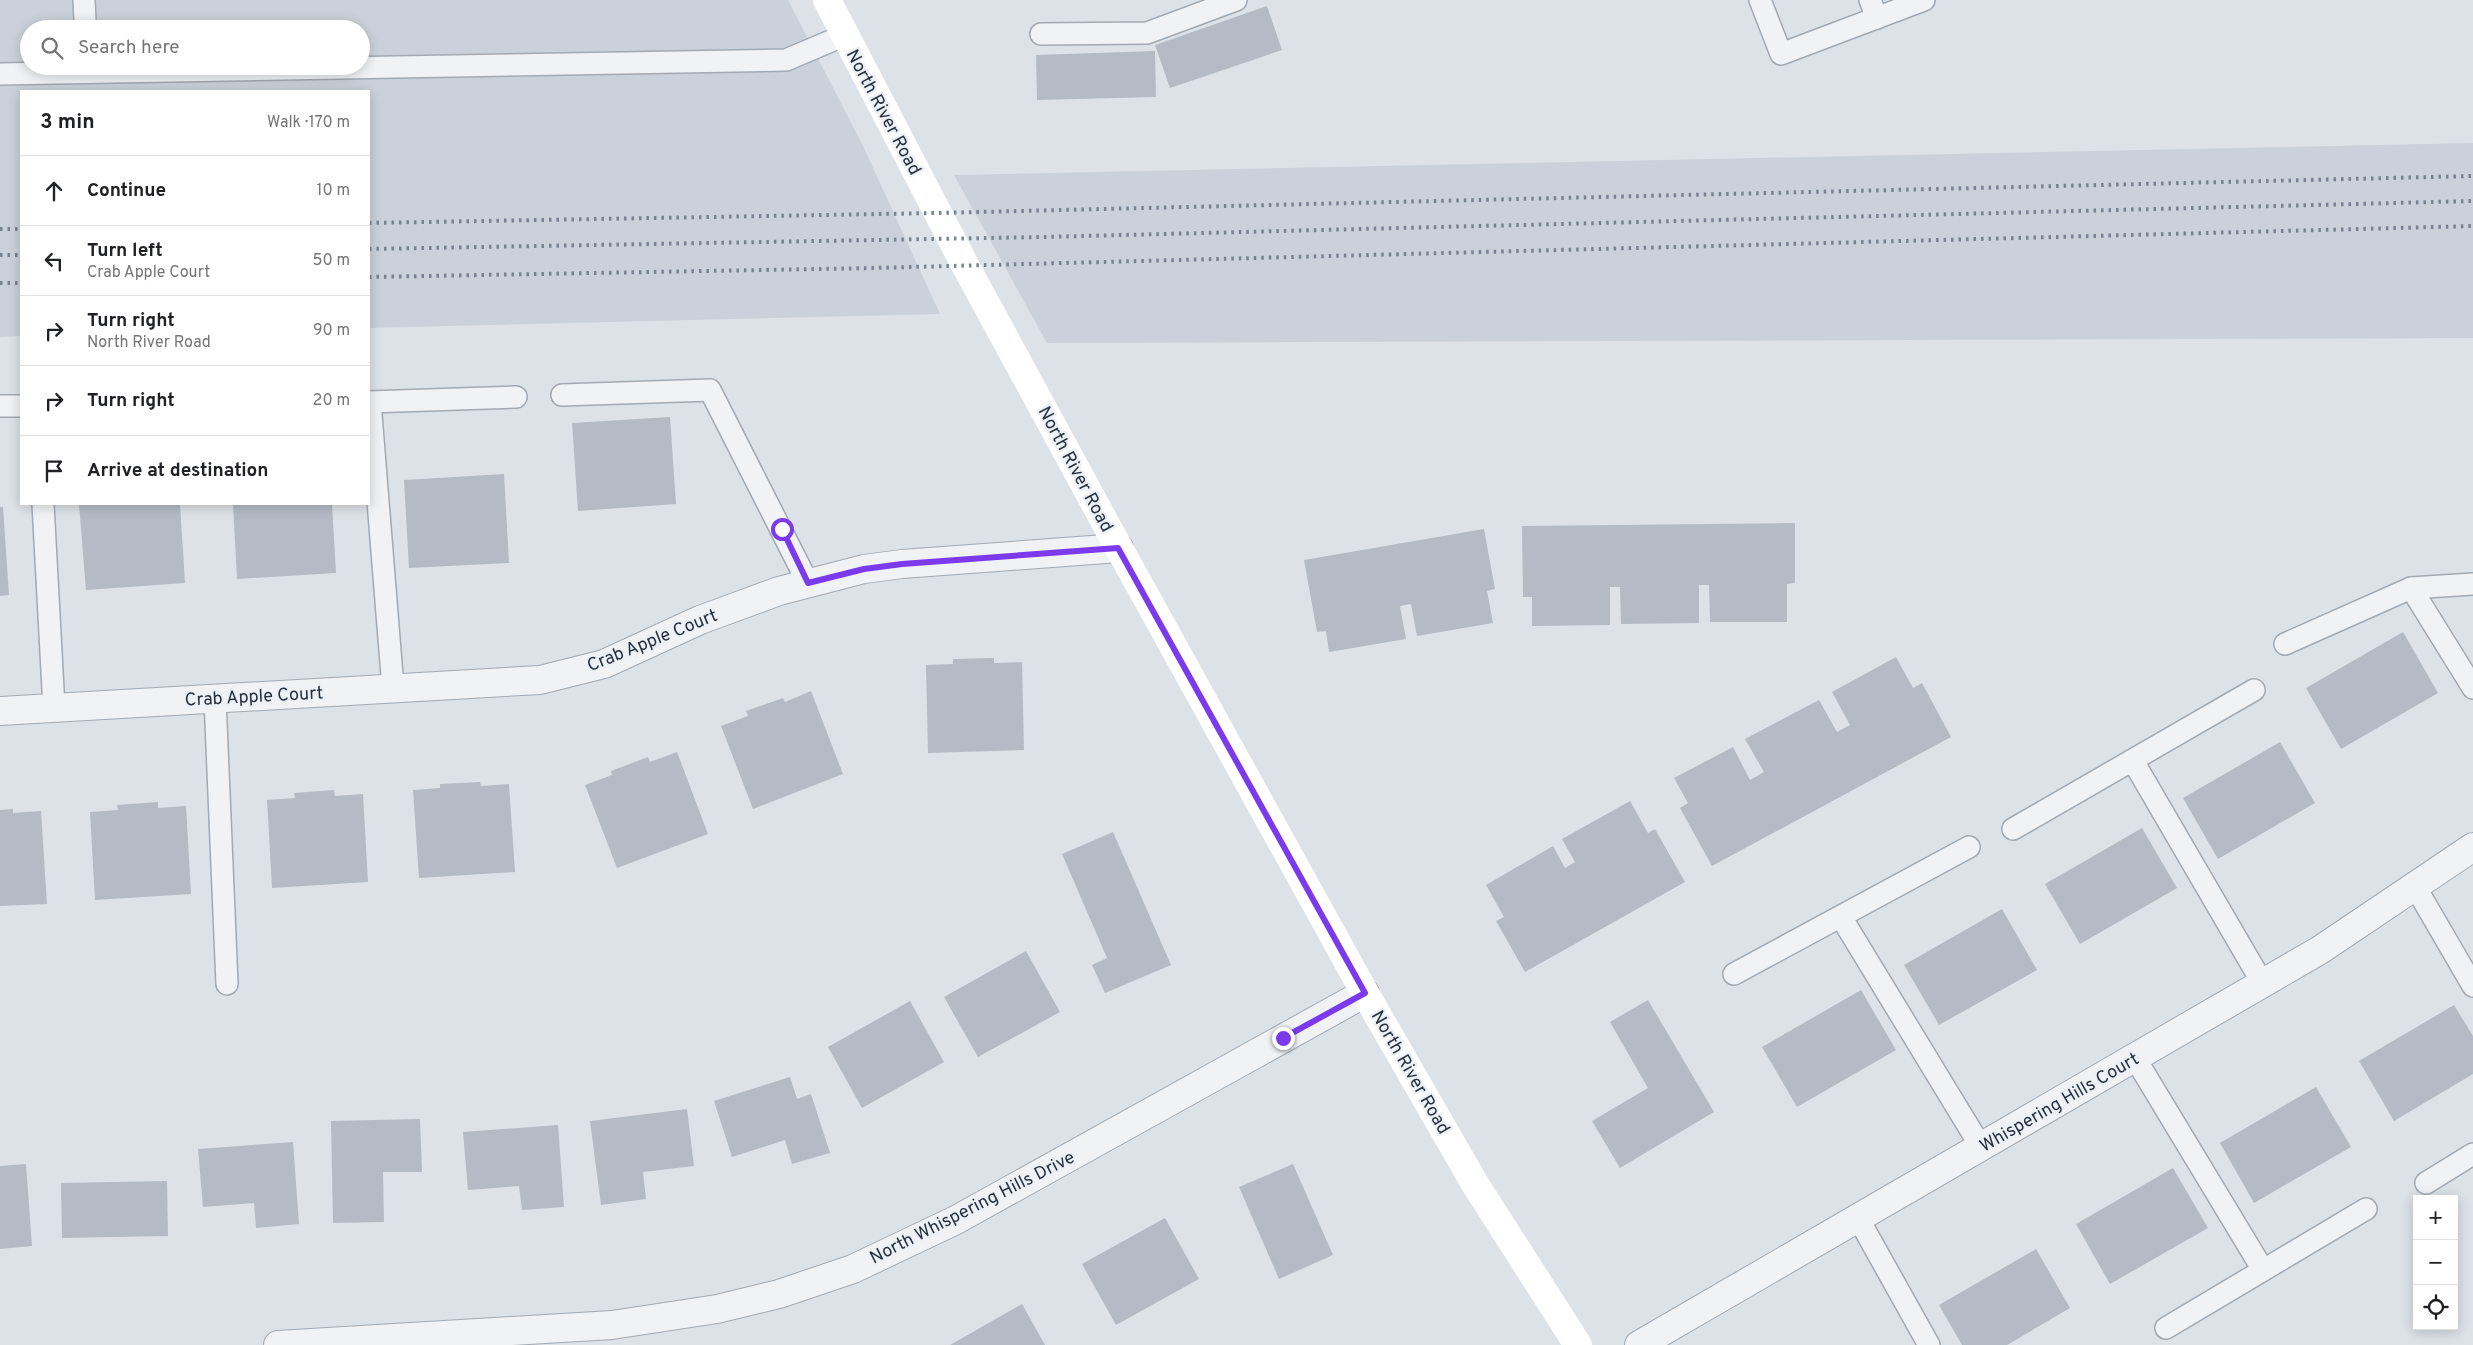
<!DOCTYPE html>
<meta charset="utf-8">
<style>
:root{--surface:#fff;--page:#f6f6f6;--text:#202124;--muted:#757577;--line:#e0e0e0}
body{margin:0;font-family:Overpass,sans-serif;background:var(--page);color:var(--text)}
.controls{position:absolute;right:15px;bottom:15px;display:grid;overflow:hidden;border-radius:0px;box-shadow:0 2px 12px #0003}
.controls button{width:45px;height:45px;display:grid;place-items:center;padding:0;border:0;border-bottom:1px solid var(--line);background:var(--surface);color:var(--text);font:25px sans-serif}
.stop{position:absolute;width:15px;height:15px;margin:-11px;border:4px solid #7c3aed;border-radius:50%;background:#fff}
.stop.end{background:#7c3aed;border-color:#fff;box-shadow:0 1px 5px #0008}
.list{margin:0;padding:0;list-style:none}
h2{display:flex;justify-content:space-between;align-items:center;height:65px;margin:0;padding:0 20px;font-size:21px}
h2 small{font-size:16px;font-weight:400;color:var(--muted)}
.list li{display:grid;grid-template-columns:32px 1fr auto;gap:15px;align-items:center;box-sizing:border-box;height:70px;padding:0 20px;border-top:1px solid var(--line)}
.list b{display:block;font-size:19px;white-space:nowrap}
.list p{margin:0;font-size:16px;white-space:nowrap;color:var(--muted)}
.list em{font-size:16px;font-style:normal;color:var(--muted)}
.icon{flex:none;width:28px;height:28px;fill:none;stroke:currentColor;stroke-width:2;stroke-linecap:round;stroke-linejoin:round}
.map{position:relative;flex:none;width:2473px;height:1345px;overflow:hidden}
.search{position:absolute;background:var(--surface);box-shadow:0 2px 12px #0003;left:20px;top:20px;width:350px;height:55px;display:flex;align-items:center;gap:12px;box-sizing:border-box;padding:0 18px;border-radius:28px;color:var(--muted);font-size:19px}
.panel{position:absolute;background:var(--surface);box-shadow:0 2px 12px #0003;left:20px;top:90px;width:350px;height:415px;border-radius:0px}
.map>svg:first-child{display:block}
.built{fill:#cbd1da;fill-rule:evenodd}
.building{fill:#b4bbc5}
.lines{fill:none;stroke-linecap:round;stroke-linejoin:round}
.lane-casing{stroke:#a2a9b2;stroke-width:24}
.street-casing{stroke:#a2a9b2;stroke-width:30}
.lane{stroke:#f0f2f6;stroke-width:21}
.street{stroke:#f0f2f6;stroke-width:28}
.secondary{stroke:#fff;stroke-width:28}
.rail{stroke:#768292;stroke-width:4;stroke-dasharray:2.5 5;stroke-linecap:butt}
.route{stroke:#7c3aed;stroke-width:6}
.labels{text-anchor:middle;stroke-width:5;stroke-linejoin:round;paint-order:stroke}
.street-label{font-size:18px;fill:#26303f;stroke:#edf1f6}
</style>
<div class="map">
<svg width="2473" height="1345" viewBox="0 0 2473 1345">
<rect width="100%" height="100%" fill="#dde2e8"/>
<g class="built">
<path d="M0,0h788l75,146 77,168 -571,14v-237h-348v245l-21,1zM29,29h332v37h-332z"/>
<polygon points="2473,143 2473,338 1047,343 954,175"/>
</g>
<g class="building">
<polygon points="1267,6 1282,50 1170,88 1155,45"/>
<polygon points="1155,51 1156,97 1037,100 1036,55"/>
<polygon points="670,417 676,504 578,511 572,423"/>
<polygon points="504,474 509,563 409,568 404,480"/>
<polygon points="79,504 180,504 185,583 86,590"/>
<polygon points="233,504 332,504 336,573 237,579"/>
<polygon points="0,507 3,507 9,595 0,596"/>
<polygon points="1795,523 1795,583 1787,584 1787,622 1710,622 1709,585 1699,585 1699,623 1621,624 1620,587 1610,587 1610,625 1532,626 1532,597 1523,597 1522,526"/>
<polygon points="1484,529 1495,589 1487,591 1493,623 1417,636 1411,604 1400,606 1406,639 1329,652 1326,631 1317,632 1304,560"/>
<polygon points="2403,632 2438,693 2341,749 2306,688"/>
<polygon points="1896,657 1913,688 1922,683 1951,737 1712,866 1680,808 1688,803 1674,778 1733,747 1750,780 1764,772 1745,739 1819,700 1837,732 1850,725 1832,692"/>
<polygon points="994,658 994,663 1022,662 1024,750 928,753 926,665 953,664 953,659"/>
<polygon points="811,691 843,774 753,809 721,726 748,716 746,711 783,698 785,702"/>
<polygon points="2280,742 2315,803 2218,859 2183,798"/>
<polygon points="677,752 708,834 617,868 585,785 612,775 611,771 648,757 650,762"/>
<polygon points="480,782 481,786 509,784 515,872 419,878 413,790 440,788 440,784"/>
<polygon points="334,790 335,796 363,794 368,882 272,888 267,800 295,798 294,793"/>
<polygon points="1630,801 1648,833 1655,829 1685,882 1525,972 1496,921 1504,917 1486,885 1553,846 1565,868 1575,862 1562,839"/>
<polygon points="158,802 158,808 186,806 191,894 95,900 90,812 118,810 117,805"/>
<polygon points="13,809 13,813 41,811 47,904 0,906 0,810"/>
<polygon points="2142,828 2177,888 2080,944 2045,884"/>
<polygon points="1113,832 1171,965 1105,993 1092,965 1107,958 1062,854"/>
<polygon points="2002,909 2037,970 1939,1025 1904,965"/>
<polygon points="1026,951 1060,1012 978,1057 944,997"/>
<polygon points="1861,990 1896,1050 1797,1107 1762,1047"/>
<polygon points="1648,1000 1714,1112 1620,1168 1592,1121 1648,1088 1610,1022"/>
<polygon points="910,1001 944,1062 862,1108 828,1047"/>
<polygon points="2454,1005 2473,1036 2473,1074 2394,1121 2359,1061"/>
<polygon points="790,1077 797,1099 811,1094 830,1153 792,1164 785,1140 732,1157 714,1101"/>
<polygon points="2316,1087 2351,1147 2254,1203 2220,1143"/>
<polygon points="687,1109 694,1166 643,1172 646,1199 601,1205 590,1121"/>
<polygon points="420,1119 422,1172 383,1172 384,1222 333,1223 331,1121"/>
<polygon points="558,1125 564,1207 522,1210 519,1186 468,1190 463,1132"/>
<polygon points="293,1142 299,1224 256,1228 254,1203 203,1207 198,1149"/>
<polygon points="26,1164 32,1246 0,1249 0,1166"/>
<polygon points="1293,1164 1333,1255 1279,1279 1239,1187"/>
<polygon points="2173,1168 2208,1228 2110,1284 2076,1224"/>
<polygon points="167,1181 168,1236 62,1238 61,1183"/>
<polygon points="1165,1218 1199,1279 1116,1325 1082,1264"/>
<polygon points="2036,1249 2070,1308 2007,1345 1962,1345 1939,1305"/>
<polygon points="1022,1304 1045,1345 950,1345"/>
</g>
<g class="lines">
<g class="lane-casing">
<g id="lane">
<polyline points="84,0 85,21"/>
<polyline points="1760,0 1781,54 1924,0"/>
<polyline points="1870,0 1877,18"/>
<polyline points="1041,34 1147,33 1236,0"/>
<polyline points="0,74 786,60 845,35"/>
<polyline points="562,395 710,390 808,583"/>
<polyline points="369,402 516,397"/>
<polyline points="370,402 393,688"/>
<polyline points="0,406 21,406"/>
<polyline points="43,504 54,708"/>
<polyline points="2411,588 2473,688"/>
<polyline points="2285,644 2411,588 2473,584"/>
<polyline points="215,699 227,984"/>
<polyline points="2133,761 2263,984"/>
<polyline points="2013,829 2254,690"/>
<polyline points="2416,888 2473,986"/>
<polyline points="1841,917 1981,1147"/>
<polyline points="1734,974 1969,847"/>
<polyline points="2135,1058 2263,1270"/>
<polyline points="2426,1183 2473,1154"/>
<polyline points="1858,1218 1929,1345"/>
<polyline points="2166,1328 2366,1209"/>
</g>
</g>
<g class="street-casing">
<g id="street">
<polyline points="0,711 540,680 604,664 700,620 779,591 864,569 902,564 1119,548"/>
<polyline points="278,1345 612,1325 717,1309 779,1294 853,1269 956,1220 1365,993"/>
<polyline points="1639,1345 2320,950 2473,847"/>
</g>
</g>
<use href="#lane" class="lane"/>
<use href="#street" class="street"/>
<polyline class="secondary" points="827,0 965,265 1119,548 1365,993 1475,1184 1578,1345"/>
<g class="rail">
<polyline points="369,223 937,213 2473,176"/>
<polyline points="0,229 21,229"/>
<polyline points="369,249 1043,237 2473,201"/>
<polyline points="0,255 21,255"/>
<polyline points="369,277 873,268 2473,226"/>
<polyline points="0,283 21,283"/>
</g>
</g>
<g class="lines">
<polyline class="route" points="782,529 808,583 864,569 902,564 1118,548 1365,993 1283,1038"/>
</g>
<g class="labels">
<g class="street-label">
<text transform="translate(884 112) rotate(62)" y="6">North River Road</text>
<text transform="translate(1076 469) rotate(62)" y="6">North River Road</text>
<text transform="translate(652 640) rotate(-22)" y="6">Crab Apple Court</text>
<text transform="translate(254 696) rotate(-3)" y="6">Crab Apple Court</text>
<text transform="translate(1411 1072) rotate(60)" y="6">North River Road</text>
<text transform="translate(2059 1102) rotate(-30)" y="6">Whispering Hills Court</text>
<text transform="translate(972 1207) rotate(-27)" y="6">North Whispering Hills Drive</text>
</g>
</g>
</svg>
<div class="controls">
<button>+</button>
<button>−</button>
<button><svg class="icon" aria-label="locate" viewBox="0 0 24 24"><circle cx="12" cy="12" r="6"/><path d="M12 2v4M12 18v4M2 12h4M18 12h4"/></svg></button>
</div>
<div class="stop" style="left:782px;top:529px"></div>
<div class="stop end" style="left:1283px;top:1038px"></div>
<div class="search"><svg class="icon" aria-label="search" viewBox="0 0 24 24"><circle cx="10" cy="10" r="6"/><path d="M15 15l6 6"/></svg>Search here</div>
<section class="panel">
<h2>3 min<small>Walk · 170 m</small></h2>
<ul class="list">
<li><svg class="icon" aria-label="ahead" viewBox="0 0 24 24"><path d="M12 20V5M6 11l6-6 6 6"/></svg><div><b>Continue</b></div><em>10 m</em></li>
<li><svg class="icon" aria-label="left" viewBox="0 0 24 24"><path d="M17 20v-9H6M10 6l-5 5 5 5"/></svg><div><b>Turn left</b><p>Crab Apple Court</p></div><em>50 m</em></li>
<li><svg class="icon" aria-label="right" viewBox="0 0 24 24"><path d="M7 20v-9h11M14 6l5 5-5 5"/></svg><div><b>Turn right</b><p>North River Road</p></div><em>90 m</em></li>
<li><svg class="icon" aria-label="right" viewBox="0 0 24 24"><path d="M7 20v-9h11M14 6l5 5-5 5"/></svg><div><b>Turn right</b></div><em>20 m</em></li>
<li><svg class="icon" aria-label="arrive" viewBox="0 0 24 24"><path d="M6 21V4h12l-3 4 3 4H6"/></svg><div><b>Arrive at destination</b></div></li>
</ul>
</section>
</div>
